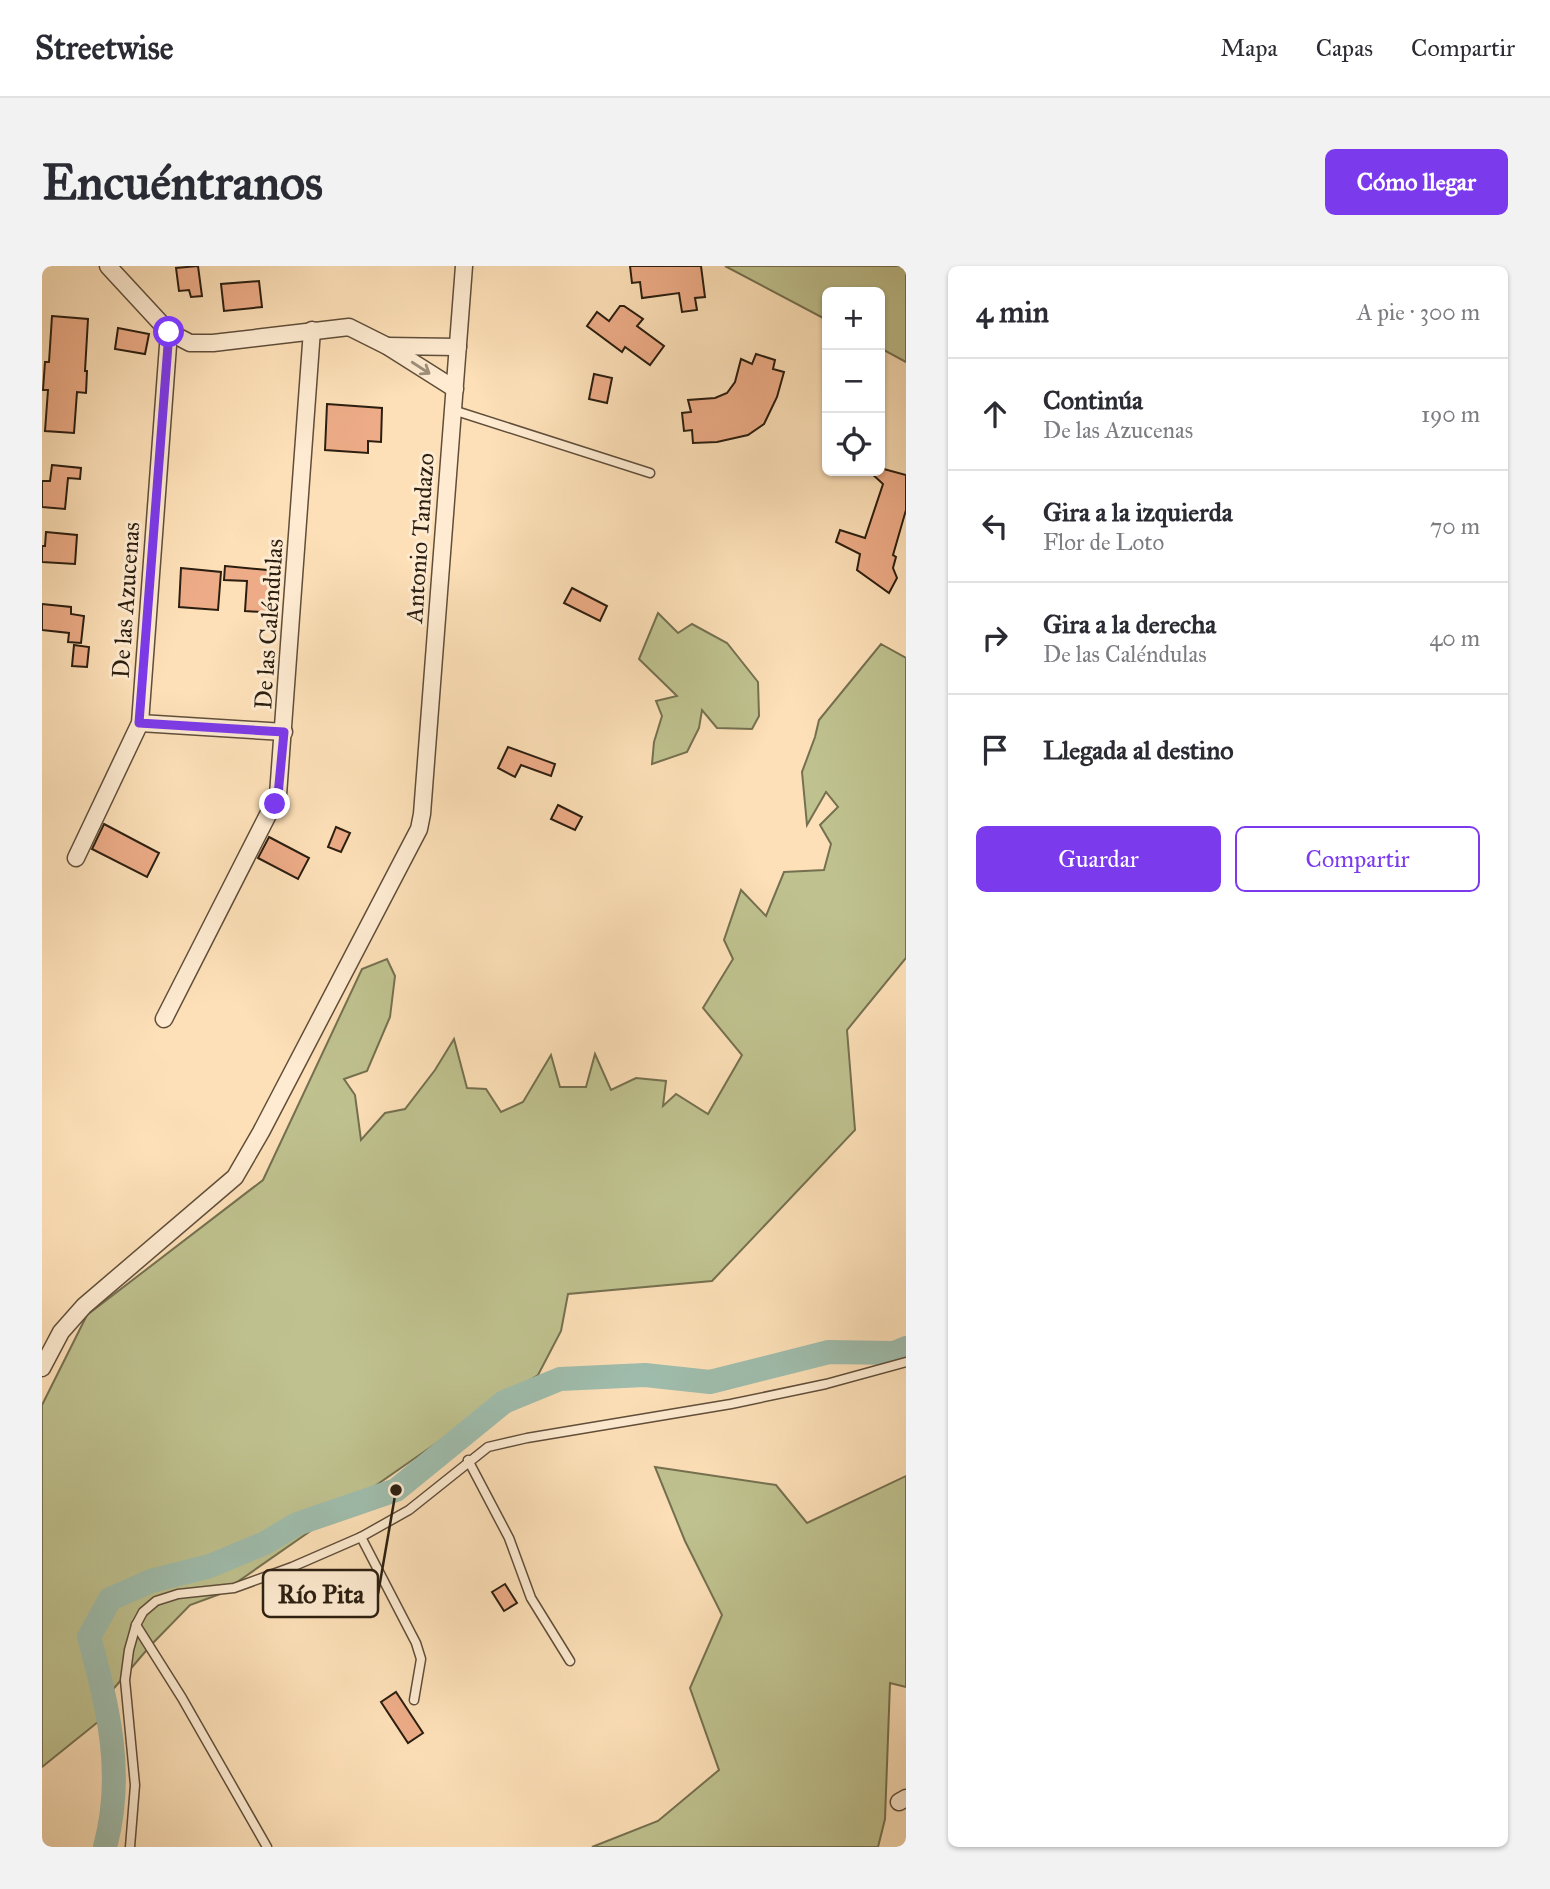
<!DOCTYPE html>
<html lang="es">
<meta charset="utf-8">
<style>
:root{--surface:#fff;--page:#f2f2f3;--text:#2b2b33;--muted:#7c7c81;--line:#e1e1e2;--accent:#7c3aed}
body{margin:0;font-family:"IM FELL Great Primer",serif;background:var(--page);color:var(--text)}
.controls{position:absolute;right:21px;top:21px;display:grid;overflow:hidden;border-radius:10px;box-shadow:0 2px 5px #0004}
.controls button{width:63px;height:63px;display:grid;place-items:center;padding:0;border:0;border-bottom:2px solid var(--line);background:var(--surface);color:var(--text);font:35px sans-serif}
.stop{position:absolute;width:21px;height:21px;margin:-16px;border:5px solid #7c3aed;border-radius:50%;background:#fff}
.stop.end{background:#7c3aed;border-color:#fff;box-shadow:0 2px 7px #0008}
.list{margin:0;padding:0;list-style:none}
h2{display:flex;justify-content:space-between;align-items:center;height:91px;margin:0;padding:0 28px;font-size:30px}
h2 small{font-size:23px;font-weight:400;color:var(--muted)}
.list li{display:grid;grid-template-columns:46px 1fr auto;gap:21px;align-items:center;box-sizing:border-box;height:112px;padding:0 28px;border-top:2px solid var(--line)}
.list b{display:block;font-size:26px;white-space:nowrap}
.list p{margin:0;font-size:23px;white-space:nowrap;color:var(--muted)}
.list em{font-size:23px;font-style:normal;color:var(--muted)}
.actions{display:flex;gap:14px;padding:21px 28px}
.actions a{flex:1;padding:16px 0;border:2px solid var(--accent);border-radius:10px;text-align:center;font-size:24px;color:var(--accent)}
.actions .main{background:var(--accent);color:#fff}
.icon{flex:none;width:38px;height:38px;fill:none;stroke:currentColor;stroke-width:2;stroke-linecap:round;stroke-linejoin:round}
.map{position:relative;flex:none;width:864px;height:1581px;overflow:hidden;border-radius:10px}
header{display:flex;align-items:center;gap:42px;box-sizing:border-box;height:98px;padding:0 35px;background:var(--surface);border-bottom:2px solid var(--line)}
header strong{font-size:33px}
nav{display:flex;gap:38px;margin-inline-start:auto;font-size:24px}
.intro{display:flex;align-items:center;justify-content:space-between;box-sizing:border-box;height:168px;padding:0 42px}
h1{margin:0;font-size:49px}
.button{padding:18px 32px;border-radius:10px;background:var(--accent);color:#fff;font-size:24px;font-weight:700}
main{display:flex;gap:42px;padding:0 42px}
aside{flex:1;background:var(--surface);border-radius:10px;box-shadow:0 2px 5px #0004}
.map>svg:first-child{display:block}
.green{fill:#bfc28f;stroke:#757050;stroke-width:2}
.lines{fill:none;stroke-linecap:round;stroke-linejoin:round}
.river{stroke:#9fbdad;stroke-width:24}
.building{fill:#edac87;stroke:#2b1e10;stroke-width:2}
.service-casing{stroke:#604e3a;stroke-width:11}
.minor-casing{stroke:#604e3a;stroke-width:19}
.service{stroke:#feebd1;stroke-width:8}
.minor{stroke:#feebd1;stroke-width:16}
.oneway{stroke:#9f8f7a}
.route{stroke:#7c3aed;stroke-width:9}
.labels{text-anchor:middle;stroke-width:6;stroke-linejoin:round;paint-order:stroke}
.street-label{font-size:24px;fill:#2b1e10;stroke:#feebd1}
.leader{fill:none;stroke:#2b1e10;stroke-width:2.5}
.callout-dot{fill:#2b1e10;stroke:#feebd1;stroke-width:2.5}
.callout{fill:#feebd1;stroke:#2b1e10;stroke-width:2.5}
.callout-label{font-size:26px;text-anchor:middle;font-weight:bold;fill:#2b1e10}
</style>
<header>
<strong>Streetwise</strong>
<nav><a>Mapa</a><a>Capas</a><a>Compartir</a></nav>
</header>
<div class="intro"><h1>Encuéntranos</h1><a class="button">Cómo llegar</a></div>
<main>
<div class="map">
<svg width="864" height="1581" viewBox="0 0 864 1581">
<rect width="100%" height="100%" fill="#fde0b8"/>
<filter id="stains"><feTurbulence type="fractalNoise" baseFrequency=".00286" numOctaves="4"/><feColorMatrix values="0 0 0 0 .2 0 0 0 0 .09 0 0 0 0 .02 0 0 0 .5 -.17"/></filter>
<radialGradient id="worn" r=".72"><stop offset=".6" stop-color="#630" stop-opacity="0"/><stop offset="1" stop-color="#630" stop-opacity=".3"/></radialGradient>
<g class="green">
<polygon points="683,0 864,0 864,96 838,82 838,26 785,26 785,54"/>
<polygon points="616,347 636,367 650,358 685,377 716,416 717,450 710,463 675,462 660,444 657,462 645,486 610,498 612,476 620,450 614,435 635,430 597,393"/>
<polygon points="839,378 864,392 864,692 805,764 813,864 670,1015 526,1028 519,1065 496,1109 455,1135 178,1328 148,1339 109,1379 67,1428 56,1456 0,1501 0,1139 45,1049 221,914 320,703 345,693 353,710 348,751 325,805 302,813 313,829 319,874 343,847 363,843 393,804 412,773 425,822 444,823 459,846 481,836 509,789 518,821 544,821 553,788 569,824 594,812 624,815 621,840 634,828 666,848 700,789 661,742 691,693 682,674 699,624 724,650 742,606 782,604 789,578 778,559 796,541 784,526 765,559 760,506 773,471 777,454"/>
<polygon points="613,1201 734,1219 765,1257 864,1210 864,1421 848,1417 843,1553 836,1581 550,1581 616,1555 677,1504 648,1422 680,1349 643,1275"/>
</g>
<g class="lines">
<path class="river" d="M63,1581c20,-74 3,-139 -16,-210l21,-38 41,-18 59,-15 55,-23 32,-19 99,-34 108,-88 56,-23 85,-4 65,7 119,-30 65,1 12,-5"/>
</g>
<g class="building">
<polygon points="156,0 160,30 149,31 147,24 137,25 134,2"/>
<polygon points="588,0 659,0 663,31 653,32 655,44 640,46 637,27 600,32 598,16 590,17"/>
<polygon points="217,15 220,41 182,45 179,18"/>
<polygon points="578,40 582,40 601,53 595,60 622,80 608,99 583,81 580,86 545,60 555,46 567,55"/>
<polygon points="10,50 46,53 43,105 45,105 44,127 35,126 32,167 3,165 6,124 1,124 3,96 7,96"/>
<polygon points="76,62 107,68 103,88 73,83"/>
<polygon points="714,88 733,94 731,103 742,106 735,131 722,158 706,169 675,176 651,177 650,164 642,165 640,147 649,146 646,134 673,132 685,127 693,116 699,93 710,98"/>
<polygon points="552,108 570,112 565,137 547,133"/>
<polygon points="285,138 340,142 339,176 326,175 326,187 283,184"/>
<polygon points="10,199 39,202 38,213 26,212 23,243 0,241 0,215 8,215"/>
<polygon points="838,202 864,209 864,244 851,289 854,291 851,302 855,312 847,327 815,304 818,288 794,276 798,264 823,272 841,218 827,205 838,205"/>
<polygon points="4,266 35,269 33,298 0,296 0,280 3,280"/>
<polygon points="183,300 236,305 232,347 203,345 205,315 182,314"/>
<polygon points="139,302 179,306 176,344 137,341"/>
<polygon points="530,322 565,340 558,355 522,337"/>
<polygon points="0,338 29,341 29,348 42,350 39,377 26,376 27,367 0,364"/>
<polygon points="32,379 47,381 45,401 30,400"/>
<polygon points="466,481 513,498 509,510 479,499 473,511 456,502"/>
<polygon points="516,539 540,551 533,564 509,553"/>
<polygon points="62,558 117,587 105,611 50,583"/>
<polygon points="294,561 308,567 299,586 286,581"/>
<polygon points="227,571 267,592 256,613 216,592"/>
<polygon points="463,1318 475,1337 462,1345 450,1326"/>
<polygon points="354,1426 381,1467 366,1477 339,1436"/>
</g>
<g class="lines">
<g class="service-casing">
<g id="service">
<polyline points="411,144 608,207"/>
<polyline points="426,1194 467,1272 489,1332 528,1395"/>
<polyline points="319,1271 374,1377 379,1393 372,1434"/>
<polyline points="94,1359 140,1432 225,1581"/>
<polyline points="88,1581 93,1519 83,1414 87,1384 94,1359 101,1346 114,1335 136,1328 192,1322 250,1301 319,1271 367,1244 446,1181 485,1172 689,1138 784,1118 864,1096"/>
</g>
</g>
<g class="minor-casing">
<g id="minor">
<polyline points="66,0 127,66 148,77 171,77 307,61 345,80 413,123"/>
<polyline points="345,80 416,81"/>
<polyline points="98,457 242,466"/>
<polyline points="34,592 98,457 127,66"/>
<polyline points="122,753 236,529 270,64"/>
<polyline points="0,1102 19,1066 42,1040 193,911 219,866 377,563 380,548 422,0"/>
<polyline points="857,1536 864,1532"/>
</g>
</g>
<use href="#service" class="service"/>
<use href="#minor" class="minor"/>
</g>
<defs><path id="oneway-shaft" d="M-6 0H5M1.5-3L5.5 0L1.5 3" fill="none" stroke-width="1.6" stroke-linecap="round" stroke-linejoin="round" transform="scale(1.75)"/></defs>
<use class="oneway" href="#oneway-shaft" transform="translate(379 102) rotate(33)"/>
<g class="lines">
<polyline class="route" points="127,66 97,457 242,466 236,529 233,538"/>
</g>
<g class="labels">
<g class="street-label">
<text transform="translate(378 272) rotate(-86)" y="8">Antonio Tandazo</text>
<text transform="translate(84 334) rotate(-86)" y="8">De las Azucenas</text>
<text transform="translate(227 358) rotate(-86)" y="8">De las Caléndulas</text>
</g>
</g>
<path class="leader" d="M354 1224L336 1328"/>
<circle class="callout-dot" cx="354" cy="1224" r="7"/>
<rect class="callout" x="221" y="1304" width="115" height="47" rx="7"/>
<g class="callout-label">
<text x="279" y="1337">Río Pita</text>
</g>
<rect width="100%" height="100%" filter="url(#stains)"/>
<rect width="100%" height="100%" fill="url(#worn)"/>
</svg>
<div class="controls">
<button>+</button>
<button>−</button>
<button><svg class="icon" aria-label="locate" viewBox="0 0 24 24"><circle cx="12" cy="12" r="6"/><path d="M12 2v4M12 18v4M2 12h4M18 12h4"/></svg></button>
</div>
<div class="stop" style="left:127px;top:66px"></div>
<div class="stop end" style="left:233px;top:538px"></div>
</div>
<aside>
<h2>4 min<small>A pie · 300 m</small></h2>
<ul class="list">
<li><svg class="icon" aria-label="ahead" viewBox="0 0 24 24"><path d="M12 20V5M6 11l6-6 6 6"/></svg><div><b>Continúa</b><p>De las Azucenas</p></div><em>190 m</em></li>
<li><svg class="icon" aria-label="left" viewBox="0 0 24 24"><path d="M17 20v-9H6M10 6l-5 5 5 5"/></svg><div><b>Gira a la izquierda</b><p>Flor de Loto</p></div><em>70 m</em></li>
<li><svg class="icon" aria-label="right" viewBox="0 0 24 24"><path d="M7 20v-9h11M14 6l5 5-5 5"/></svg><div><b>Gira a la derecha</b><p>De las Caléndulas</p></div><em>40 m</em></li>
<li><svg class="icon" aria-label="arrive" viewBox="0 0 24 24"><path d="M6 21V4h12l-3 4 3 4H6"/></svg><div><b>Llegada al destino</b></div></li>
</ul>
<div class="actions"><a class="main">Guardar</a><a>Compartir</a></div>
</aside>
</main>
